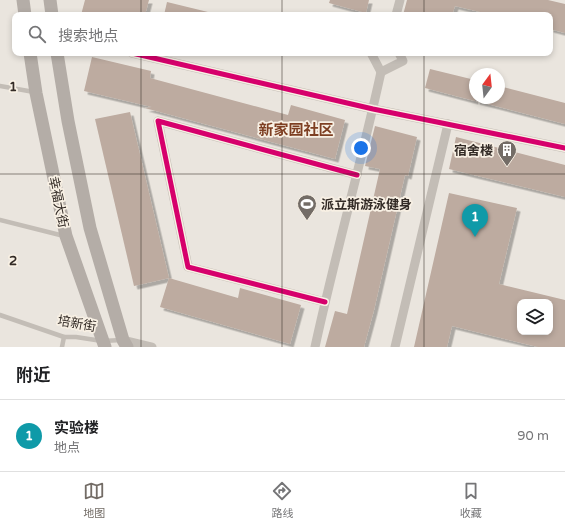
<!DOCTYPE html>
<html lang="zh">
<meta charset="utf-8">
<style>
:root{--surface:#fff;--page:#f6f6f6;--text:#202124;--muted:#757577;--line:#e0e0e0;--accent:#736c66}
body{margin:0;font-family:"Varela Round","Noto Sans SC",sans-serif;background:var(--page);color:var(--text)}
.controls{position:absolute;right:12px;bottom:12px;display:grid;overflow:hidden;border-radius:8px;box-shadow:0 2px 6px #0003}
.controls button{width:36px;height:36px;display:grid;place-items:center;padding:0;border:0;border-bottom:1px solid var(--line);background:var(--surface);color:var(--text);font:20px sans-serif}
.compass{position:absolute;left:469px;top:68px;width:36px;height:36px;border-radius:50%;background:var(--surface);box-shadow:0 2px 6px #0003;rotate:15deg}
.you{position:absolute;left:361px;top:148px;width:14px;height:14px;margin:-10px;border:3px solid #fff;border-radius:50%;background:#1a73e8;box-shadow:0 0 0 6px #1a73e833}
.badge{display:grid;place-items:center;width:26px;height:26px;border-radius:50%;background:var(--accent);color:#fff;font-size:13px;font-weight:700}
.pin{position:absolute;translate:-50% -33px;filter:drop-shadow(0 1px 2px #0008)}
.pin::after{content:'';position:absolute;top:21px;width:14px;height:12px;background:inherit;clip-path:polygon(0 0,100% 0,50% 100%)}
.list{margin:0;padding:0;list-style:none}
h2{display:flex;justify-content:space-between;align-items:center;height:52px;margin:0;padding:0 16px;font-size:17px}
h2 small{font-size:13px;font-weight:400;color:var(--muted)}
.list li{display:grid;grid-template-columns:26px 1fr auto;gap:12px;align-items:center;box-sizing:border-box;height:72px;padding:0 16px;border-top:1px solid var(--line)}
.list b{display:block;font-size:15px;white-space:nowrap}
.list p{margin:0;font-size:13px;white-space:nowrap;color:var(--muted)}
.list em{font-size:13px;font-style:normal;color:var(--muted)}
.icon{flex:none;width:22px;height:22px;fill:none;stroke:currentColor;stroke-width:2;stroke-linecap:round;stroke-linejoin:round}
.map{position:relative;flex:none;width:565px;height:347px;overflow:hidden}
.search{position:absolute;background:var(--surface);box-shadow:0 2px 6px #0003;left:12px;right:12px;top:12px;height:44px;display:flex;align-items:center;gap:10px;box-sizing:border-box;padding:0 14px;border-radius:8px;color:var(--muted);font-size:15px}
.sheet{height:124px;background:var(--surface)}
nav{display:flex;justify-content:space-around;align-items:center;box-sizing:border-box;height:56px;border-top:1px solid var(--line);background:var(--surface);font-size:11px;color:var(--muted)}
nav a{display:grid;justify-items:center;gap:2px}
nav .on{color:var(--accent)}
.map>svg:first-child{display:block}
.building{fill:#bdaba0;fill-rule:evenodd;filter:url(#shadow)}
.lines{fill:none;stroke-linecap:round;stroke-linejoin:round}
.lane{stroke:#c3bdb6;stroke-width:4.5}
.street{stroke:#c3bdb6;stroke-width:9}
.secondary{stroke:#b4ada7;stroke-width:13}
.cycleway-casing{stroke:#f8f0e4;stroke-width:8}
.cycleway{stroke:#d6006c;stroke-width:5}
.grid{fill:none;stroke:#332b26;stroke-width:1;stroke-opacity:0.55}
.labels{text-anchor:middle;stroke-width:3.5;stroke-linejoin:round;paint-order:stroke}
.poi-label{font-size:13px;font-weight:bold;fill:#332b26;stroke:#f8f0e4;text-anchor:end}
.street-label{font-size:13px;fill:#332b26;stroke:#f8f0e4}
.quarter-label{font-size:15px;font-weight:bold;fill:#7e3f22;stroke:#f8f0e4}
.grid-label{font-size:13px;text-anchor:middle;font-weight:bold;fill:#332b26;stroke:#f8f0e4;stroke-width:3.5;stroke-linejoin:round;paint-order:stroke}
</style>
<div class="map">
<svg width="565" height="347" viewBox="0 0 565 347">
<defs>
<filter id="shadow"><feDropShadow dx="3.5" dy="3.5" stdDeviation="0" flood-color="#0004"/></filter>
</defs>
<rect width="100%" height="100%" fill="#eae5de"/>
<g class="building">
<polygon points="85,0 149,0 145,15 81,15"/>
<polygon points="330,0 369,0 366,13 329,3"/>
<polygon points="407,0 548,0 565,4 565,33 550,29 550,15 493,15 455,6 452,15 403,15"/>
<polygon points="167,2 208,12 208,15 164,15"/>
<polygon points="92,57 151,71 150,78 288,115 291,105 345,120 335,159 145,108 152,107 84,91"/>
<polygon points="430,69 475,80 475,101 425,88"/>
<polygon points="499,86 565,103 565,124 476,101 476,98 499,98"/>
<polygon points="130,112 169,278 134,286 95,119"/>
<polygon points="375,126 417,137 408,176 405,175 374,310 364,347 325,347 335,311 347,314 380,169 365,166"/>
<polygon points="456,137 565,165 565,197 449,169"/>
<path d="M449,193l68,15 -18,76 66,16v47h-27l-86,-21 -5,21h-33zM520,302h30v30h-30z"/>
<polygon points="169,278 238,298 240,288 301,305 290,344 160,307"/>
</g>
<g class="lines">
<g class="lane">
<polyline points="0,86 34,92"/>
<polyline points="0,220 64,236"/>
<polyline points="0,315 64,337 76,337 102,341 122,340"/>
<polyline points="62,347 64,337"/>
</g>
<g class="street">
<polyline points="396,15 400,0"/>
<polyline points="132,53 373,109 565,148"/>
<polyline points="371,53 381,72 403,61 399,53"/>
<polyline points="325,302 188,267 158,121 357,175"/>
<polyline points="123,340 152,347"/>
<path d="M315,347c20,-92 46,-183 66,-275"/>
<polyline points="395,347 448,124"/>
</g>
<g class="secondary">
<polyline points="23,0 25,15"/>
<polyline points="50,0 52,15"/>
<polyline points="30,53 36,93 66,236 105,347"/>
<polyline points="57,53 68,121 90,228 123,340 127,347"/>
</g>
<g class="cycleway-casing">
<g id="cycleway">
<polyline points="132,53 373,109 565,148"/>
<polyline points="325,302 188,267 158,121 357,175"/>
</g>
</g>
<use href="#cycleway" class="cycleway"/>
</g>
<path class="grid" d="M141,0v15M282,0v15M424,0v15M141,53v294M282,53v294M424,53v294M0,174h565"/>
<defs>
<g id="building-pin" transform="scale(1)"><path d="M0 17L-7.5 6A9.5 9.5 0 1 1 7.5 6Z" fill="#736c66" stroke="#f8f0e4"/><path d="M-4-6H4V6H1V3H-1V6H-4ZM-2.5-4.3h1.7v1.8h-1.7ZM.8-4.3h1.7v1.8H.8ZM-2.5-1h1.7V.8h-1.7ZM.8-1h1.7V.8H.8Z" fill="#fff"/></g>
<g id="stadium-pin" transform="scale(1)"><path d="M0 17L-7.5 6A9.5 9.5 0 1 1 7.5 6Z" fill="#736c66" stroke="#f8f0e4"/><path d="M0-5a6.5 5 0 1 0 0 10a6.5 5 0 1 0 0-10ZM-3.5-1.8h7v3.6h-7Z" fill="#fff"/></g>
</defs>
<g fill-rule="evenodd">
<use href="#building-pin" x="507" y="150"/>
<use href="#stadium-pin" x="307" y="204"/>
</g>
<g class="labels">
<g class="poi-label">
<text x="493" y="155">宿舍楼</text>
<text x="321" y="209" text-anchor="start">派立斯游泳健身</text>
</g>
<g class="street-label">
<text transform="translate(59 202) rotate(78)" y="5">幸福大街</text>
<text transform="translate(77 323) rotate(10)" y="5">培新街</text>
</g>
<g class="quarter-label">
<text x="296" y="135">新家园社区</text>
</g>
</g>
<g class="grid-label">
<text x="13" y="91">1</text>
<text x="13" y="265">2</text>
</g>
</svg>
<div class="controls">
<button><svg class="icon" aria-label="layers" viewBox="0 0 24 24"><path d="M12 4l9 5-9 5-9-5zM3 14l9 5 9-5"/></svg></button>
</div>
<svg class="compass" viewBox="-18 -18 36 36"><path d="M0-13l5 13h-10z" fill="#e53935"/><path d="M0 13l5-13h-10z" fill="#757577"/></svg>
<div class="you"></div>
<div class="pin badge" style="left:475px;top:237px;background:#0f9aa8">1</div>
<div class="search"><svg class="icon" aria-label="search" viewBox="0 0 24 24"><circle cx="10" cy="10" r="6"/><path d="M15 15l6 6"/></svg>搜索地点</div>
</div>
<section class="sheet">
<h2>附近<small></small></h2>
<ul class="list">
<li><span class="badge" style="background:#0f9aa8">1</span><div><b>实验楼</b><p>地点</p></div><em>90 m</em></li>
</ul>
</section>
<nav>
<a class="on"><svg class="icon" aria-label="map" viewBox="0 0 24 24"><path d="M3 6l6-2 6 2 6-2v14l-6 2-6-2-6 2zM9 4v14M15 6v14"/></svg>地图</a>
<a><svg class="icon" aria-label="directions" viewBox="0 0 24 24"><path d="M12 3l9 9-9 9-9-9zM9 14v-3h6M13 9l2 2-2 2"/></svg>路线</a>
<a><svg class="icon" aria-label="saved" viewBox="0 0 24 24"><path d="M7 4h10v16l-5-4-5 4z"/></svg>收藏</a>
</nav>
